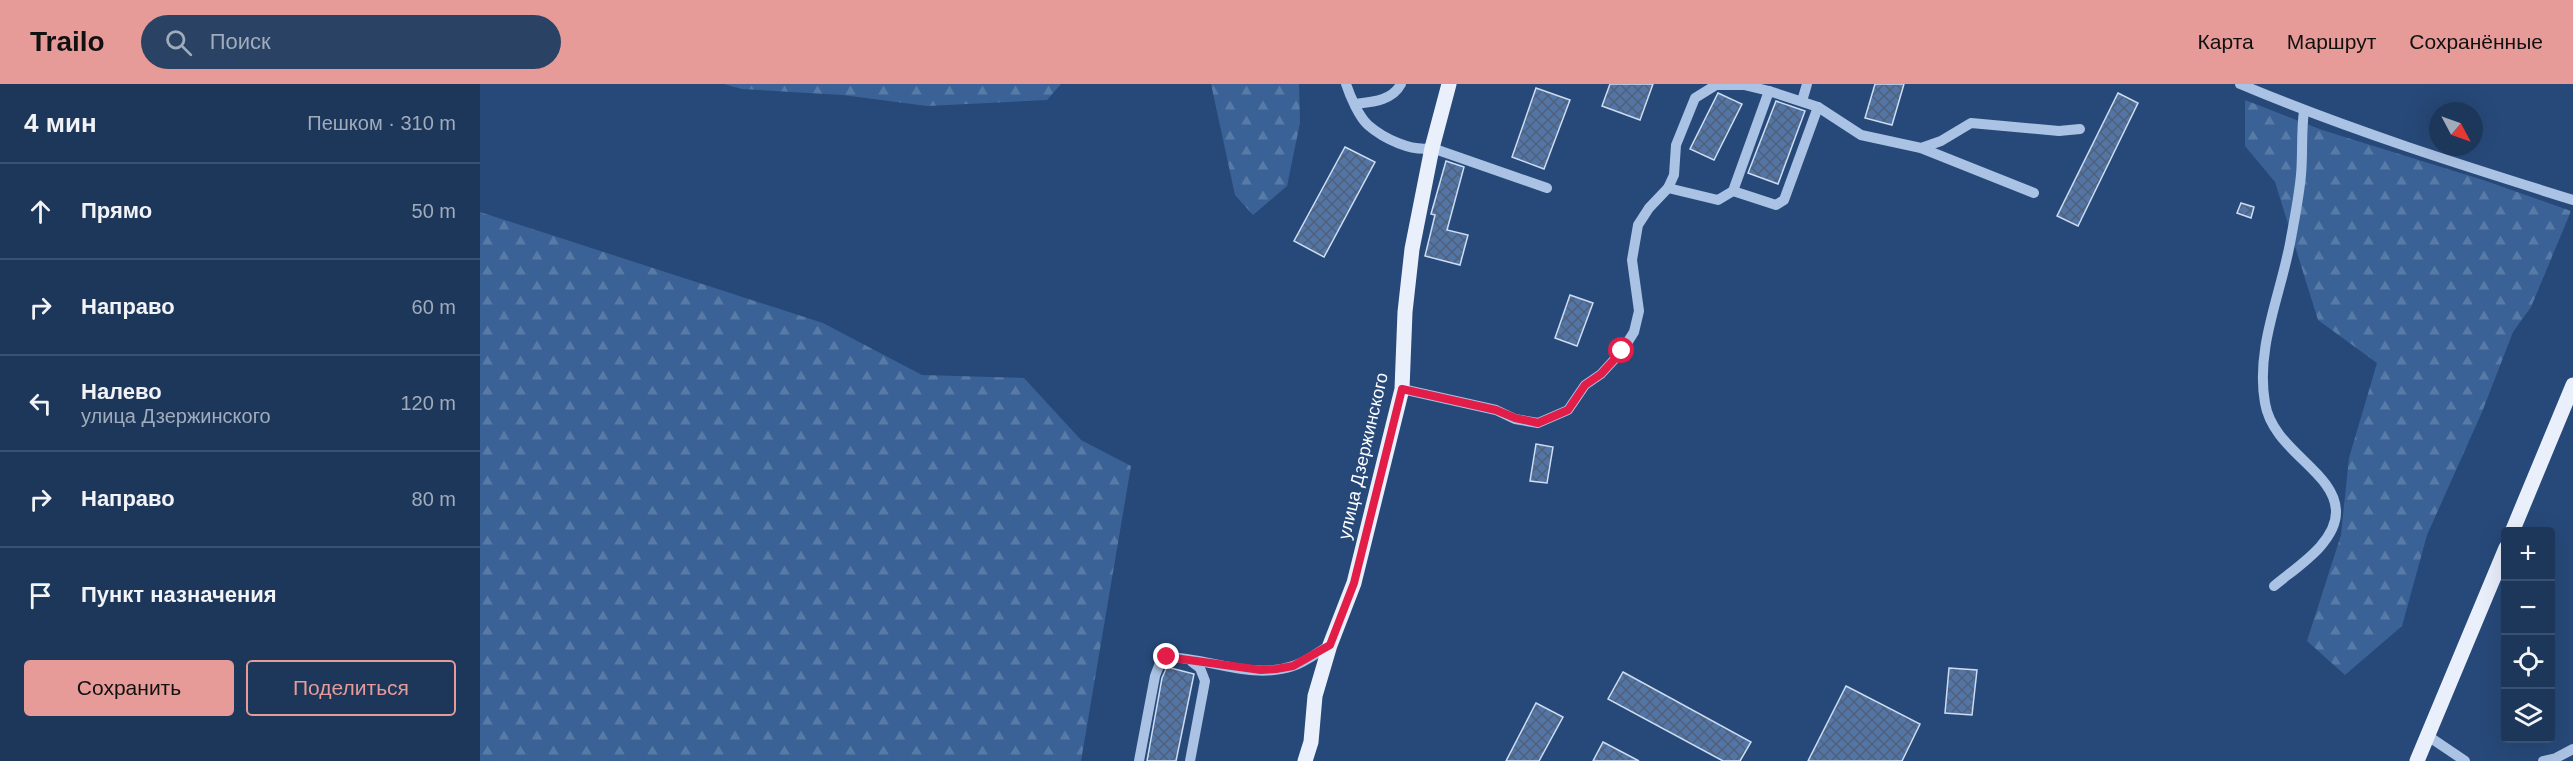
<!DOCTYPE html>
<html lang="ru">
<meta charset="utf-8">
<style>
:root{--surface:#1d375b;--page:#2a4264;--text:#f1f3f6;--muted:#a0acbb;--line:#3b5171;--accent:#e69b98}
body{margin:0;font-family:Helvetica,sans-serif;background:var(--page);color:var(--text)}
.controls{position:absolute;right:18px;bottom:18px;display:grid;overflow:hidden;border-radius:6px;box-shadow:0 6px 24px #0002}
.controls button{width:54px;height:54px;display:grid;place-items:center;padding:0;border:0;border-bottom:2px solid var(--line);background:var(--surface);color:var(--text);font:30px sans-serif}
.compass{position:absolute;left:1949px;top:18px;width:54px;height:54px;border-radius:50%;background:var(--surface);box-shadow:0 6px 24px #0002;rotate:131deg}
.stop{position:absolute;width:18px;height:18px;margin:-14px;border:4px solid #e11d48;border-radius:50%;background:#fff}
.stop.end{background:#e11d48;border-color:#fff;box-shadow:0 2px 6px #0008}
.list{margin:0;padding:0;list-style:none}
h2{display:flex;justify-content:space-between;align-items:center;height:78px;margin:0;padding:0 24px;font-size:26px}
h2 small{font-size:20px;font-weight:400;color:var(--muted)}
.list li{display:grid;grid-template-columns:39px 1fr auto;gap:18px;align-items:center;box-sizing:border-box;height:96px;padding:0 24px;border-top:2px solid var(--line)}
.list b{display:block;font-size:22px;white-space:nowrap}
.list p{margin:0;font-size:20px;white-space:nowrap;color:var(--muted)}
.list em{font-size:20px;font-style:normal;color:var(--muted)}
.actions{display:flex;gap:12px;padding:18px 24px}
.actions a{flex:1;padding:14px 0;border:2px solid var(--accent);border-radius:6px;text-align:center;font-size:21px;color:var(--accent)}
.actions .main{background:var(--accent);color:#111}
.icon{flex:none;width:33px;height:33px;fill:none;stroke:currentColor;stroke-width:2;stroke-linecap:round;stroke-linejoin:round}
.map{position:relative;flex:none;width:2093px;height:677px;overflow:hidden}
header{display:flex;align-items:center;gap:36px;box-sizing:border-box;height:84px;padding:0 30px;background:var(--accent);color:#111}
header strong{font-size:28px}
nav{display:flex;gap:33px;margin-inline-start:auto;font-size:21px}
.search{width:420px;height:54px;background:var(--page);display:flex;align-items:center;gap:15px;box-sizing:border-box;padding:0 21px;border-radius:33px;color:var(--muted);font-size:22px}
main{display:flex}
aside{flex:1;background:var(--surface)}
.map>svg:first-child{display:block}
.forest{fill:url(#forest-firs)}
.building{fill:url(#building-cross-hatch);stroke:#ccddf3;stroke-width:1.5}
.lines{fill:none;stroke-linecap:round;stroke-linejoin:round}
.minor{stroke:#aac2e3;stroke-width:10}
.major{stroke:#e9f0fc;stroke-width:15}
.route{stroke:#e11d48;stroke-width:8}
.labels{text-anchor:middle;stroke-width:4.5;stroke-linejoin:round;paint-order:stroke}
.street-label{font-size:18px;fill:#fff;stroke:#274979}
</style>
<header>
<strong>Trailo</strong>
<div class="search"><svg class="icon" aria-label="search" viewBox="0 0 24 24"><circle cx="10" cy="10" r="6"/><path d="M15 15l6 6"/></svg>Поиск</div>
<nav><a>Карта</a><a>Маршрут</a><a>Сохранённые</a></nav>
</header>
<main>
<aside>
<h2>4 мин<small>Пешком · 310 m</small></h2>
<ul class="list">
<li><svg class="icon" aria-label="ahead" viewBox="0 0 24 24"><path d="M12 20V5M6 11l6-6 6 6"/></svg><div><b>Прямо</b></div><em>50 m</em></li>
<li><svg class="icon" aria-label="right" viewBox="0 0 24 24"><path d="M7 20v-9h11M14 6l5 5-5 5"/></svg><div><b>Направо</b></div><em>60 m</em></li>
<li><svg class="icon" aria-label="left" viewBox="0 0 24 24"><path d="M17 20v-9H6M10 6l-5 5 5 5"/></svg><div><b>Налево</b><p>улица Дзержинского</p></div><em>120 m</em></li>
<li><svg class="icon" aria-label="right" viewBox="0 0 24 24"><path d="M7 20v-9h11M14 6l5 5-5 5"/></svg><div><b>Направо</b></div><em>80 m</em></li>
<li><svg class="icon" aria-label="arrive" viewBox="0 0 24 24"><path d="M6 21V4h12l-3 4 3 4H6"/></svg><div><b>Пункт назначения</b></div></li>
</ul>
<div class="actions"><a class="main">Сохранить</a><a>Поделиться</a></div>
</aside>
<div class="map">
<svg width="2093" height="677" viewBox="0 0 2093 677">
<defs>
<pattern id="forest-firs" width="22" height="20" patternUnits="userSpaceOnUse" patternTransform="scale(1.5)"><rect width="22" height="20" fill="#3b6296"/><path d="M5 1l3.5 6h-7zM16 11l3.5 6h-7z" fill="#587aa6"/></pattern>
<pattern id="building-cross-hatch" width="8" height="8" patternUnits="userSpaceOnUse" patternTransform="scale(1.5)"><rect width="8" height="8" fill="#5375a5"/><path d="M0 0l8 8M0 8l8-8" fill="none" stroke="#506078"/></pattern>
</defs>
<rect width="100%" height="100%" fill="#274979"/>
<g class="forest">
<polygon points="244,0 581,0 567,16 447,22 363,11 262,5"/>
<polygon points="731,0 819,0 820,39 807,102 773,131 755,111"/>
<polygon points="1765,16 1842,46 2003,96 2091,127 2051,223 2033,248 2002,328 1947,451 1922,542 1865,591 1827,557 1861,451 1869,374 1897,279 1838,236 1795,98 1765,62"/>
<polygon points="0,128 343,239 442,291 544,294 601,356 651,382 601,677 0,677"/>
</g>
<g class="building">
<polygon points="1130,0 1173,0 1160,36 1122,22"/>
<polygon points="1395,0 1424,0 1412,41 1385,34"/>
<polygon points="1056,4 1090,16 1064,85 1032,73"/>
<polygon points="1238,9 1262,20 1234,76 1210,65"/>
<polygon points="1638,9 1658,19 1598,142 1577,132"/>
<polygon points="1296,17 1325,27 1298,100 1268,89"/>
<polygon points="865,63 895,78 844,173 814,157"/>
<polygon points="966,77 984,83 967,146 988,151 980,181 945,172 955,131 951,130"/>
<polygon points="1761,119 1774,123 1771,134 1757,129"/>
<polygon points="1090,211 1113,219 1097,262 1075,254"/>
<polygon points="1056,360 1073,363 1067,399 1050,397"/>
<polygon points="687,583 714,590 696,677 667,677 682,594"/>
<polygon points="1469,584 1497,586 1492,631 1465,629"/>
<polygon points="1143,588 1271,658 1260,677 1243,677 1128,615"/>
<polygon points="1366,602 1440,640 1422,677 1328,677"/>
<polygon points="1056,619 1083,633 1059,677 1026,677"/>
<polygon points="1123,658 1159,677 1113,677"/>
</g>
<g class="lines">
<g class="minor">
<path d="M866,0c4,12 13,33 22,41 16,14 44,27 64,23l115,40"/>
<path d="M1760,0c109,46 221,81 333,116"/>
<polyline points="1322,17 1327,0"/>
<path d="M875,20c17,-2 37,-3 46,-20"/>
<polyline points="1441,64 1554,109"/>
<polyline points="1188,104 1238,116 1253,107 1289,7"/>
<polyline points="1253,107 1296,121 1304,116 1338,23"/>
<polyline points="922,305 1016,326 1035,335 1058,339 1088,326 1105,301 1121,290 1142,267 1154,248 1159,227 1152,176 1158,141 1169,124 1188,104 1194,91 1196,61 1215,14 1236,1 1264,1 1289,7 1338,23 1381,51 1441,64 1461,57 1491,39 1579,47 1600,45"/>
<path d="M1794,502c21,-18 63,-43 62,-75 -1,-40 -63,-60 -71,-108 -10,-56 17,-111 26,-165 4,-21 8,-42 10,-63 2,-22 0,-43 3,-64"/>
<polyline points="1948,652 1985,677"/>
<path d="M659,677l16,-85 5,-13 7,-6c42,1 85,23 126,9 13,-4 25,-14 37,-21"/>
<polyline points="710,677 725,597 720,584 712,578"/>
<polyline points="2063,677 2076,674 2093,665"/>
</g>
<g class="major">
<polyline points="2032,448 2093,301"/>
<polyline points="825,677 831,658 835,612 850,561 874,499 922,305 925,228 932,165 952,64 969,0"/>
<polyline points="1937,677 2026,464"/>
</g>
</g>
<g class="lines">
<polyline class="route" points="687,573 781,586 796,585 813,582 850,561 874,499 922,305 1016,326 1035,334 1058,339 1088,326 1105,301 1121,290 1142,267"/>
</g>
<g class="labels">
<g class="street-label">
<text transform="translate(883 372) rotate(-77)" y="6">улица Дзержинского</text>
</g>
</g>
</svg>
<div class="controls">
<button>+</button>
<button>−</button>
<button><svg class="icon" aria-label="locate" viewBox="0 0 24 24"><circle cx="12" cy="12" r="6"/><path d="M12 2v4M12 18v4M2 12h4M18 12h4"/></svg></button>
<button><svg class="icon" aria-label="layers" viewBox="0 0 24 24"><path d="M12 4l9 5-9 5-9-5zM3 14l9 5 9-5"/></svg></button>
</div>
<svg class="compass" viewBox="-18 -18 36 36"><path d="M0-13l5 13h-10z" fill="#e53935"/><path d="M0 13l5-13h-10z" fill="#a0acbb"/></svg>
<div class="stop" style="left:1142px;top:267px"></div>
<div class="stop end" style="left:687px;top:573px"></div>
</div>
</main>
